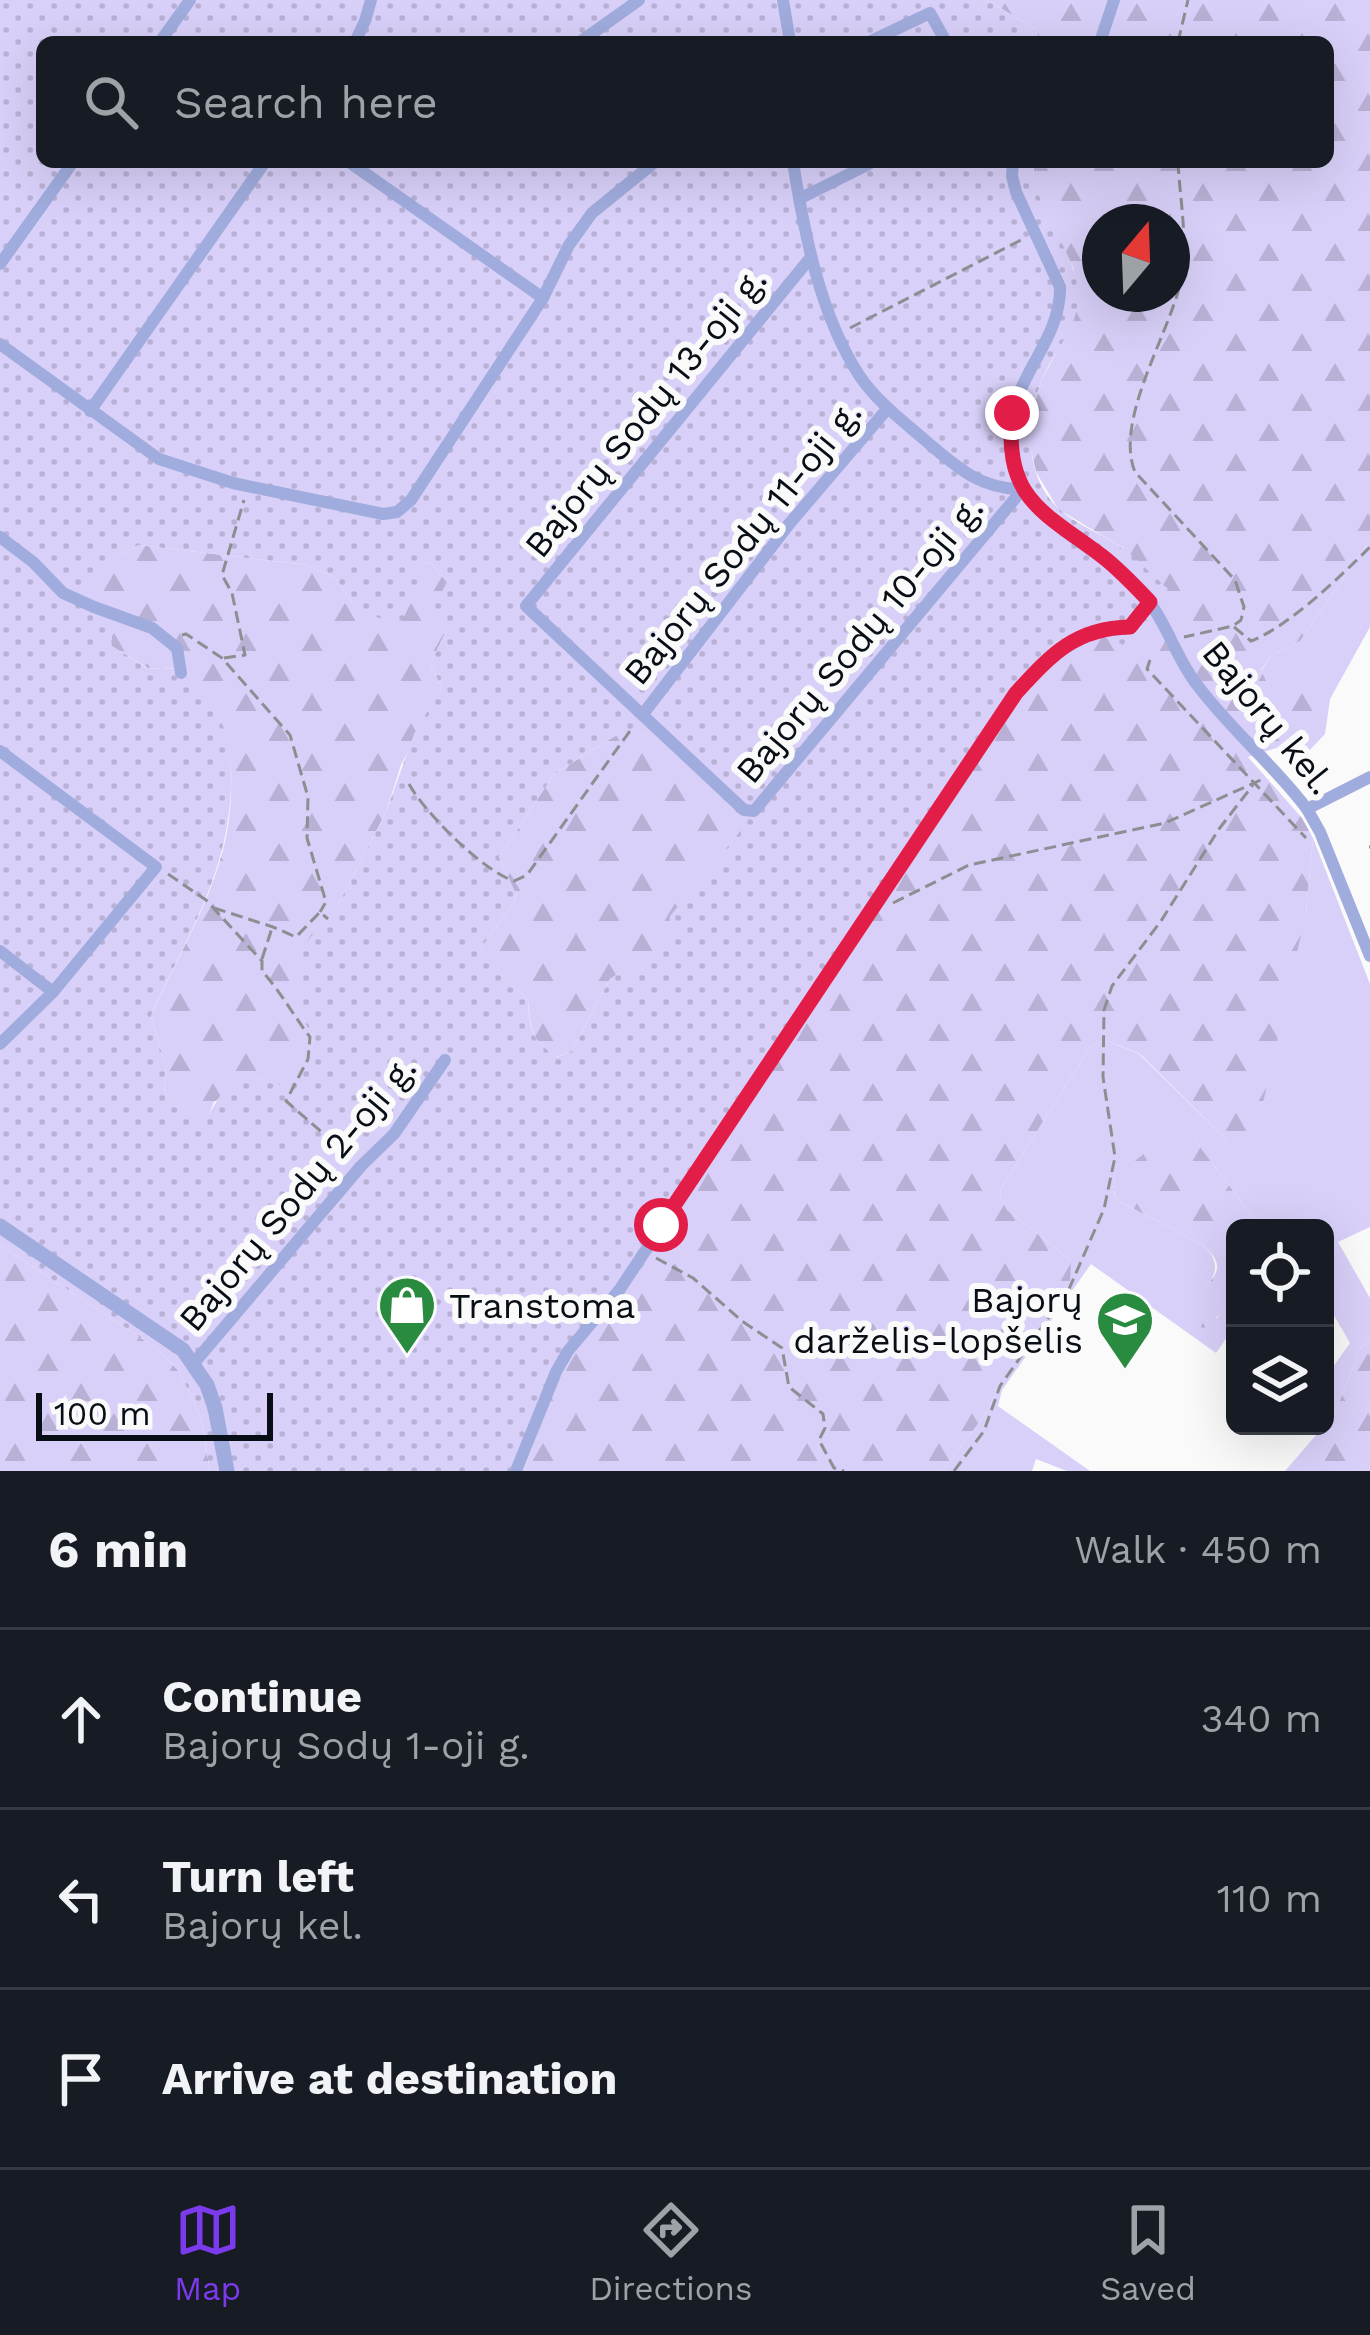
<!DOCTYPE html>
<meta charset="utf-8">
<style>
:root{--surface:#171b24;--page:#242831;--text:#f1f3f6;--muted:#9ea1a6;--line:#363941;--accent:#7c3aed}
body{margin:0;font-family:"Work Sans",sans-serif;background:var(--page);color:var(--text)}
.controls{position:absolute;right:36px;bottom:36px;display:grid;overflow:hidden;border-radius:18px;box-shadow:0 12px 48px #0002}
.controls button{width:108px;height:108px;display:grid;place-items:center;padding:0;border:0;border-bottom:3px solid var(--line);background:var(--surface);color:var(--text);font:60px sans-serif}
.compass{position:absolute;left:1082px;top:204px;width:108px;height:108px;border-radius:50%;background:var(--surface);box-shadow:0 12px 48px #0002;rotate:19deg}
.scale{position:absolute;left:36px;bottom:30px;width:237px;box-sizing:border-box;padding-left:12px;border:6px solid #080e16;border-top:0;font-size:33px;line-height:42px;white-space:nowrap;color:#080e16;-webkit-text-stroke:9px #fafafa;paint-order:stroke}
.stop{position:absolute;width:36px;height:36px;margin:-27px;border:9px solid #e11d48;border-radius:50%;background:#fff}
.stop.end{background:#e11d48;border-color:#fff;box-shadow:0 3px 12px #0008}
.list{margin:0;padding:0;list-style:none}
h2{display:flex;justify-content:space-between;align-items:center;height:156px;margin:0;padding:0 48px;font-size:51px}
h2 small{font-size:39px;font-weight:400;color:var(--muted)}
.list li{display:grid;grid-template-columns:78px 1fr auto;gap:36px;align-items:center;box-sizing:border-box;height:180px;padding:0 48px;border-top:3px solid var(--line)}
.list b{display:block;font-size:45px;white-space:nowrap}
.list p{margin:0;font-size:39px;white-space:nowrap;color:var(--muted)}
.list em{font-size:39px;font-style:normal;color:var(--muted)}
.icon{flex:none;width:66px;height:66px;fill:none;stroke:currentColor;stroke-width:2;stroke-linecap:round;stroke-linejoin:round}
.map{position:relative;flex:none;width:1370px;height:1471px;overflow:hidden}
.search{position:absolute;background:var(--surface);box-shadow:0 12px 48px #0002;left:36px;right:36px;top:36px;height:132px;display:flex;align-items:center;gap:30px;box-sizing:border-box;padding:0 42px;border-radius:18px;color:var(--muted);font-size:45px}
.sheet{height:696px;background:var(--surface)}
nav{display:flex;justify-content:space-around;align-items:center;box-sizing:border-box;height:168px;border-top:3px solid var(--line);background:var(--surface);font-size:33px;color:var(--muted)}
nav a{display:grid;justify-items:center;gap:6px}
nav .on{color:var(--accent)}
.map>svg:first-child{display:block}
.green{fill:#d9d0f9}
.forest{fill:url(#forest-firs);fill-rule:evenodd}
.garden{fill:url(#garden-dots);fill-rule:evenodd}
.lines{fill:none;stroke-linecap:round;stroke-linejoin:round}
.path{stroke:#8c8e92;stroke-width:3;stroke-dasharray:12 6;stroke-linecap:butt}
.minor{stroke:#a0acdd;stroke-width:12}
.tertiary{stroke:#a0acdd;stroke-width:15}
.route{stroke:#e11d48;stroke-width:15}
.labels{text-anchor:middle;stroke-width:12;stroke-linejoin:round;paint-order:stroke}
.street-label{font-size:36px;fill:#080e16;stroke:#fafafa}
.poi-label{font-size:36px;fill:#080e16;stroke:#fafafa;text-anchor:end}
</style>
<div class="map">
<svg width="1370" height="1471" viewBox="0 0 1370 1471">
<defs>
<pattern id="forest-firs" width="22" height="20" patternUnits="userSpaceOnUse" patternTransform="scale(3)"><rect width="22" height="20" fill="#d9d0f9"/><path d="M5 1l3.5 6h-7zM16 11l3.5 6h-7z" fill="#b9b1d5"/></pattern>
<pattern id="garden-dots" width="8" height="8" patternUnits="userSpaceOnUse" patternTransform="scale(3)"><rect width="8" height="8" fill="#d9d0f9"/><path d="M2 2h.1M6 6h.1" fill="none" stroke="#b9b1d5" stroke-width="1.8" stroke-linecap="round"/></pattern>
</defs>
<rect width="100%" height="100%" fill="#fafafa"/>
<g class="green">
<polygon points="1370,540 1370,627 1330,699 1325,734 1292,769 1276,748 1314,725 1304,690 1269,687 1261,671 1272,655 1300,641"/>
<path d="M1313,838l57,146v243l-32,15 32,56v43l-9,6 -26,66 -10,11v-46l25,-35 -25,-43v-72h-64l-66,-88 -80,36 -2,14 4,10 84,44c22,17 16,35 -4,51l19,24 19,-28v35l-19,27 -125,-89 -89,126 -4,16 92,65h-23l-31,-12 -4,12h-90l48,-63 7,-22 74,-126 -64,-50 -7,-13 1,-9 90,-142 16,-5 32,13 90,88 77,-229z"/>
</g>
<g class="forest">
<path d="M987,0h383v540l-70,101 -28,14 -11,15 8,17c18,1 40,-2 52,14l-7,24 -38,23 -28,9 54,61 11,20 -7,75 -43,190 -10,23 -13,16h-11l-89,-88 -33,-13 -16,5 -90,142 -1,9 7,13 64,50 -1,23 -73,103 -7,22 -48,63h-419l34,-88 14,-25 375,-547 74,-116 29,-30 20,-16 33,-12 21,-89 -65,-39 -22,-37 -5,-22 -1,-30 12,-41 25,-46 7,-64 -39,-77 -2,-30h295v-120h-288l-5,-13zM1100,222h72v72h-72z"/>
<path d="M139,545l167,20 30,13 17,27 67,-43 11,1 16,19v47l-17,36 12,22 -41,78 -15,47 -47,91 -11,16 -27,95 13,27 -11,30 -18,16 -33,-10 -38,25 -7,17h-10l-33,-27 2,-24 -15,-52c32,-73 80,-144 80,-226 0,-9 1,-19 -1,-28 -9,-32 -27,-64 -44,-93l-38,-1 -37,-22 -27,-50 35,-41z"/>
<path d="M620,733h21l21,11 72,68 6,21 -76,113 -24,26h-19l-11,7 -38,72 -16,6c-24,-16 -26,-28 -28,-57l-46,-44 -1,-8 33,-45 2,-8 -17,-38 55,-83z"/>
<path d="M1169,1135h15l11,5 66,88h-26c0,42 8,72 -31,100l-14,-4c-14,-37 58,-44 11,-80l-84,-44 -4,-11 2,-13z"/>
<polygon points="0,1245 153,1346 177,1369 192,1397 202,1423 210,1471 0,1471"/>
<polygon points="1370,1341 1370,1471 1285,1471 1335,1413 1361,1347"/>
</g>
<path class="garden" d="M0,0h987l48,29 5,13h-998v120h991c-1,51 47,88 45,139 -2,30 -29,56 -38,84 -13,40 -16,89 17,122 16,16 43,26 62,39 18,12 33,29 49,43l-45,56c-7,-3 -13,-7 -20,-8 -30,-3 -64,39 -83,58l-398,603c-24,26 -49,51 -64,83 -14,29 -24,60 -35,90h-313l-8,-48 -10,-26 -15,-28 -24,-23 -153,-101zM139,545l167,20 30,13 17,27 26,13 23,3 18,-37v-22l11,1 16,19 -15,28 15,19 -17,36 12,22 -28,47 -28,78 -47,91 -40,48 2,63 13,27 -11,30 -18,15 -33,-9 -25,7 -21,35 -9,-1 -33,-26 2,-24 -15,-52c36,-81 80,-145 80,-237 0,-17 -1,-40 -9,-55 -10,-18 -25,-36 -36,-55l-39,-1 -35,-22v-21l-27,-29 34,-41zM620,733h21l20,11 73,69 5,20 -69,83 -1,22 -29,34h-19l-11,7 -38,72 -15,6c-25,-16 -28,-28 -29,-57l-46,-45 -1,-7 33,-45 2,-9 -17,-37 55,-83z"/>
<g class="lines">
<g class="path">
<polyline points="1178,42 1188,0"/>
<path d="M1178,162c2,39 11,83 2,122 -12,52 -66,137 -45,188l100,108 9,27 -3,13 -8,6 -49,11"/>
<polyline points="850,328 1023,239"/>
<path d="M1234,627l17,14c37,-14 90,-65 119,-94"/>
<polyline points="182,635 186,634 222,658 290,735 308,797 307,838 326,902 320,912"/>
<polyline points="224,658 245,655 232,593 222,575 244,500"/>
<polyline points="1150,660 1147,669 1306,838"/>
<path d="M409,784c16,29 74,87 105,97l13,-6 105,-147"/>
<polyline points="1369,847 1370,847"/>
<path d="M168,874l38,26 56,61v10c19,21 31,44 48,66l-2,22 -22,42 63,55"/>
<polyline points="893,903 969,865 1165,823 1263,779"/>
<polyline points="214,908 273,927 296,937 320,912 328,919"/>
<polyline points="262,959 272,928"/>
<polyline points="656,1258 693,1278 742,1321 782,1348 789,1387 823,1414 825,1428 819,1440 834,1468 844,1471"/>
<polyline points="954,1471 984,1431 1000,1386 1069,1289 1104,1209 1115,1157 1103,1077 1104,1010 1112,986 1161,921 1219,829 1253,785"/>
</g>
<g class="minor">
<polyline points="783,0 790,42"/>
<polyline points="160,42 190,0"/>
<polyline points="355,42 365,21 371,0"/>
<polyline points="580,42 639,0"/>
<polyline points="869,42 930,13 946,42"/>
<polyline points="1100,42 1114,0"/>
<polyline points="349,162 543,298"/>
<path d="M793,162c11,70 27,153 66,213 17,26 44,46 67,66 32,27 54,48 97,48"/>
<path d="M1013,162l-1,14 4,16 44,95c1,57 -53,94 -50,153 5,86 92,101 138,160 20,26 29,60 50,86 33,44 76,79 109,123l13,23 50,124"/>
<polyline points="799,199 873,162"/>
<polyline points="811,257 526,606 744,810 754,811 1023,489"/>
<polyline points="0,264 73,162"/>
<polyline points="0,344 159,459 233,483 383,514 397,512 411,500 543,298 569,245 592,213 655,162"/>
<polyline points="90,411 265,162"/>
<polyline points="0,537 33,562 63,593 94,607 152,628 177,648 181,673"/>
<polyline points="643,714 790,523 888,408"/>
<polyline points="0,751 156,867 53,992 0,1044"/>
<polyline points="1307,809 1370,777"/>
<polyline points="0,951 53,992"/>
<polyline points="194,1363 361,1166 394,1134 445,1060"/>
<path d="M516,1471l40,-99 12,-21 52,-62 395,-596c36,-38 60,-65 115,-66l20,-25"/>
</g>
<polyline class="tertiary" points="0,1226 183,1350 207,1385 215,1408 227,1471"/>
</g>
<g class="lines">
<path class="route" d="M661,1225l355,-532c35,-38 59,-65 114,-66l20,-25c-15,-16 -30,-32 -48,-46 -60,-45 -98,-57 -90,-143"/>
</g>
<defs>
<g id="shop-pin" transform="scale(3)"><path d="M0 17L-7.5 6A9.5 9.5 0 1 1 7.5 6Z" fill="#298b3f" stroke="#fafafa"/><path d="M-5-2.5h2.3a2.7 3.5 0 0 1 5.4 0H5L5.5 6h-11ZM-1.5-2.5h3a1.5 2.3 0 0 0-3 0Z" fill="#fff"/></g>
<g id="school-pin" transform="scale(3)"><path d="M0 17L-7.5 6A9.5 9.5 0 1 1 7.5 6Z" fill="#298b3f" stroke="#fafafa"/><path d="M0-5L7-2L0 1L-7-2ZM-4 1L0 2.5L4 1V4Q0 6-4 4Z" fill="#fff"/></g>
</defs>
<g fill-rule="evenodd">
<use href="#shop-pin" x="407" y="1305"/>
<use href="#school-pin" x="1125" y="1320"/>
</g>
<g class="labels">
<g class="street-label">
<text transform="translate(645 412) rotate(-51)" y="13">Bajorų Sodų 13-oji g.</text>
<text transform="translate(742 542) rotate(-51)" y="13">Bajorų Sodų 11-oji g.</text>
<text transform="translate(859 639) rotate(-50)" y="13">Bajorų Sodų 10-oji g.</text>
<text transform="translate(1269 717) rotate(51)" y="13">Bajorų kel.</text>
<text transform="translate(297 1193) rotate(-50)" y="13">Bajorų Sodų 2-oji g.</text>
</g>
<g class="poi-label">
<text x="1083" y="1312">Bajorų<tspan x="1083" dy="41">darželis-lopšelis</tspan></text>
<text x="449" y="1318" text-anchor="start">Transtoma</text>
</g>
</g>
</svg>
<div class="controls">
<button><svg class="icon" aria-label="locate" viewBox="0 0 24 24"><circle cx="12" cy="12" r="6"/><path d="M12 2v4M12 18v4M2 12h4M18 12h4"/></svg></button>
<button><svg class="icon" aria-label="layers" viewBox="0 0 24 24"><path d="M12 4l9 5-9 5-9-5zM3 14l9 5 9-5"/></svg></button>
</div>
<svg class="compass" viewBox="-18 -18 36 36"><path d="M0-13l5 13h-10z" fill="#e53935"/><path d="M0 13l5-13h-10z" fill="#9ea1a6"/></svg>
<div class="scale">100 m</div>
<div class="stop" style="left:661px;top:1225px"></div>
<div class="stop end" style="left:1012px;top:413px"></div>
<div class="search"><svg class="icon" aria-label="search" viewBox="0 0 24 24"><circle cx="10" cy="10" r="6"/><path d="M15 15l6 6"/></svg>Search here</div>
</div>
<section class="sheet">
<h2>6 min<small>Walk · 450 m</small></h2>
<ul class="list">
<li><svg class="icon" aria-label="ahead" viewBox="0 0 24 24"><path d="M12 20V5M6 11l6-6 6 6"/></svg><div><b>Continue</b><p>Bajorų Sodų 1-oji g.</p></div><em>340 m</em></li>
<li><svg class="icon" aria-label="left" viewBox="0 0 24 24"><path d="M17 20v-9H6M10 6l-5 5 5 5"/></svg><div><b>Turn left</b><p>Bajorų kel.</p></div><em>110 m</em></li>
<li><svg class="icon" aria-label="arrive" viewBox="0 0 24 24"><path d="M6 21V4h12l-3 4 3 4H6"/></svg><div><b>Arrive at destination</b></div></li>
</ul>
</section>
<nav>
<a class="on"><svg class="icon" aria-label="map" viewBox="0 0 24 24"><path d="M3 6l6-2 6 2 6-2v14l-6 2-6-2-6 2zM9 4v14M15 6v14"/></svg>Map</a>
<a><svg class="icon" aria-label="directions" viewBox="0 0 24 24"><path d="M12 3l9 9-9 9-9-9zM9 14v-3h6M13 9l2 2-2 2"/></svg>Directions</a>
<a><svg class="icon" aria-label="saved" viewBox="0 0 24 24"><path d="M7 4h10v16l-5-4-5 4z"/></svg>Saved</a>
</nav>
